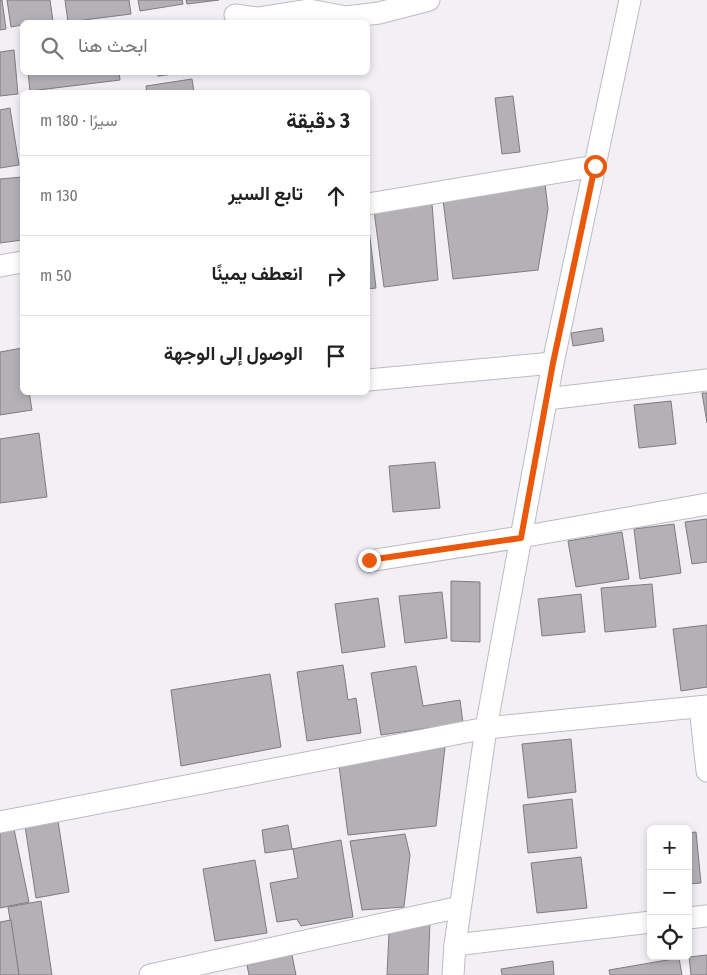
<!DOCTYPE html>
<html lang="ar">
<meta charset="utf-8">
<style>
:root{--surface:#fff;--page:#f2f2f2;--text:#222;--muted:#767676;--line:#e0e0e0}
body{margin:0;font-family:"Fira Sans Condensed",Vazirmatn,sans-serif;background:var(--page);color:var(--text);direction:rtl}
.controls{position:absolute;right:15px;bottom:15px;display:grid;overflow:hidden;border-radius:8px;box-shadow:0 2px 8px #0003}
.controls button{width:45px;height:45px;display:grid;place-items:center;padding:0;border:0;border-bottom:1px solid var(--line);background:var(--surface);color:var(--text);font:25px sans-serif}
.stop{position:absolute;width:15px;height:15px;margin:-11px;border:4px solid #ea580c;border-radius:50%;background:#fff}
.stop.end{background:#ea580c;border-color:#fff;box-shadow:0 1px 5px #0008}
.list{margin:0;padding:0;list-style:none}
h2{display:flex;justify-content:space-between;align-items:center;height:65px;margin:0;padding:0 20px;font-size:21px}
h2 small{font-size:16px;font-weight:400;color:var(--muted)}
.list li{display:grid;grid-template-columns:32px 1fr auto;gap:15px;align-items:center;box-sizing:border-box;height:80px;padding:0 20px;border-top:1px solid var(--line)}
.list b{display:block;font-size:19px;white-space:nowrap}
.list em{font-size:16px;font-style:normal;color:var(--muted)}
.icon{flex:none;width:28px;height:28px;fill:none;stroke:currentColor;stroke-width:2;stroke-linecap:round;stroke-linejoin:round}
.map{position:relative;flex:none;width:707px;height:975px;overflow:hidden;direction:ltr}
.search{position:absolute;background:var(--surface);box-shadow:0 2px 8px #0003;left:20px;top:20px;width:350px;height:55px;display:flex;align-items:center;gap:12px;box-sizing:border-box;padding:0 18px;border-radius:8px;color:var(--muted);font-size:19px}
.panel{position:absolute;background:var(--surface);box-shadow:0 2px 8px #0003;left:20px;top:90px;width:350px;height:305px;border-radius:8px;direction:rtl}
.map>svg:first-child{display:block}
.building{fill:#b3b1b6;stroke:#7e7c81}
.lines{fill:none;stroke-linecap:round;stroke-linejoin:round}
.minor-casing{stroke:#bdbbc1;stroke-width:23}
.minor{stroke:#fff;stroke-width:21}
.route{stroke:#ea580c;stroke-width:6}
</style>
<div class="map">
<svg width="707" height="975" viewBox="0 0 707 975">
<rect width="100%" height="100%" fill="#f2eff5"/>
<g class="building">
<polygon points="0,0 2,0 6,29 0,30"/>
<polygon points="7,0 50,0 53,21 22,22 22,25 11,27"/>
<polygon points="65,0 129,0 131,14 68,22"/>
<polygon points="138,0 182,0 183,4 140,11"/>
<polygon points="186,0 219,0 187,4"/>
<polygon points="14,50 18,94 0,96 0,52"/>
<polygon points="28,72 119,72 120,80 30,91"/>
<polygon points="157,72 189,72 158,76"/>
<polygon points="192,79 194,92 147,92 146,86"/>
<polygon points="513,96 520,152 502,154 495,98"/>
<polygon points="10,108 19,165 0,168 0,110"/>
<polygon points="22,177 22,240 0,243 0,179"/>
<polygon points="545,184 548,209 538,270 453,279 443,200"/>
<polygon points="432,204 438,280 384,287 374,211"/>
<polygon points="368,221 376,288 368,289"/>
<polygon points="602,328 604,341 573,346 571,333"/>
<polygon points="22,348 22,392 29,392 32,410 0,415 0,352"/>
<polygon points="702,393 707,393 707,423"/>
<polygon points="671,401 676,444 639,448 634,405"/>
<polygon points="39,433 47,497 0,503 0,439"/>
<polygon points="435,462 440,508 393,512 389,466"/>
<polygon points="707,519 707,562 692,564 685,522"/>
<polygon points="674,524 681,573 640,579 634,529"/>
<polygon points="622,532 629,579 576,587 568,541"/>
<polygon points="451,581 480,582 480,642 451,641"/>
<polygon points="652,584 656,627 605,632 601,588"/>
<polygon points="442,592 447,638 405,643 399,596"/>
<polygon points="581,594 585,632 542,636 538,599"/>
<polygon points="378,598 385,647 342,653 335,604"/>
<polygon points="707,625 707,687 681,691 673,629"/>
<polygon points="343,665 348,700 356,698 361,733 307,741 297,672"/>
<polygon points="416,666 423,706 460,700 463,723 381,735 371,673"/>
<polygon points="270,674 281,747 181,766 171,690"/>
<polygon points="571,739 576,792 528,798 522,744"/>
<polygon points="445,747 436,826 348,835 339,766"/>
<polygon points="572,799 577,848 528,853 523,805"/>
<polygon points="58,821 69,892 36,898 25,826"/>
<polygon points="288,825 292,849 341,840 353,917 301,926 297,919 277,922 270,883 298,878 293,849 265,853 262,830"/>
<polygon points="14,829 29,902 0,908 0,831"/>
<polygon points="696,832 701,883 688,884 688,833"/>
<polygon points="405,834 410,855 404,907 362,910 350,841"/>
<polygon points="581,857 587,908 537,913 531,863"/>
<polygon points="255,860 267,933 215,941 203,869"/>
<polygon points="41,901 52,975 19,975 8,907"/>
<polygon points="11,920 19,975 0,975 0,922"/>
<polygon points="430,921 428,975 387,975 389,933"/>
<polygon points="292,955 296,975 249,975 247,965"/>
<polygon points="707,955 707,975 691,975 689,957"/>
<polygon points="679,958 682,975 610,975 609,970"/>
<polygon points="553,961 554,975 502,975 501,969"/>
</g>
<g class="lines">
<g class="minor-casing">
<g id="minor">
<polyline points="235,15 258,18 309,10 346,17 379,13 429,0"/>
<polyline points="368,204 595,166"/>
<polyline points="0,266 22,262"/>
<polyline points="368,380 553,363"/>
<polyline points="547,399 707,380"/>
<polyline points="369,561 521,537 707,504"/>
<polyline points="700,707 707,771"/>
<polyline points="0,822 486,728 707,706"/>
<polyline points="688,918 707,916"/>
<polyline points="455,945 651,922"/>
<polyline points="150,975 460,907"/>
<polyline points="453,975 455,945 486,728 553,363 630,0"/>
</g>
</g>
<use href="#minor" class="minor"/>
</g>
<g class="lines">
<polyline class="route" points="369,560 521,538 553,363 595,166"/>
</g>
</svg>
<div class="controls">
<button>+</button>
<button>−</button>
<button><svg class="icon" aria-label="locate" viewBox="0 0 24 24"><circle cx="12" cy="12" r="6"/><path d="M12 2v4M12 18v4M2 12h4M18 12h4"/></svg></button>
</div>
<div class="stop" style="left:595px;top:166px"></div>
<div class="stop end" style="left:369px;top:560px"></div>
<div class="search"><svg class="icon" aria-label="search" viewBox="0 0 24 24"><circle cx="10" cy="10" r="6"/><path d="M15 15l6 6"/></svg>ابحث هنا</div>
<section class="panel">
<h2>3 دقيقة<small>سيرًا · 180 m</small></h2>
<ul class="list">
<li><svg class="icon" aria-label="ahead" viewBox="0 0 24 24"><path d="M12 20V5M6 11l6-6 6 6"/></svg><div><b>تابع السير</b></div><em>130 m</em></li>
<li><svg class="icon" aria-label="right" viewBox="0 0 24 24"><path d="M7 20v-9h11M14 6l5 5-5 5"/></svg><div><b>انعطف يمينًا</b></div><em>50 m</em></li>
<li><svg class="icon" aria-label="arrive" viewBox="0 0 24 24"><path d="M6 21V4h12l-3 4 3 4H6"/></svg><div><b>الوصول إلى الوجهة</b></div></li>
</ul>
</section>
</div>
